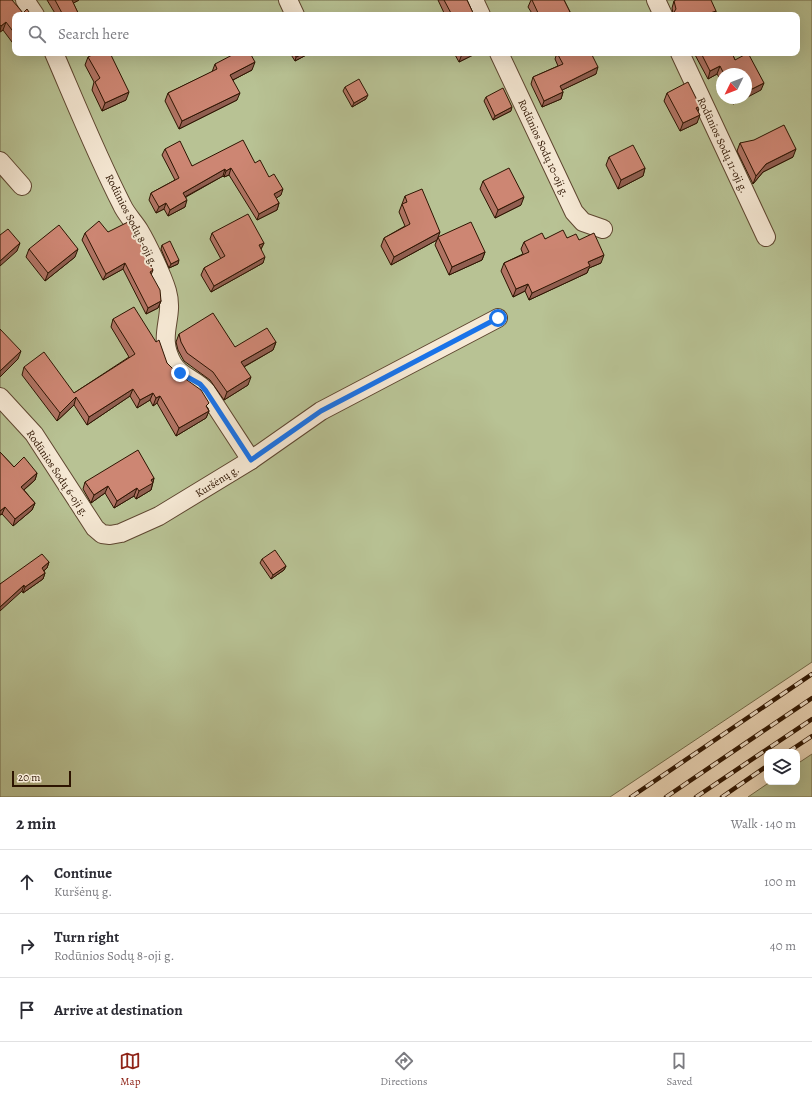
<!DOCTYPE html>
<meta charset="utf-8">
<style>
:root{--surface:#fff;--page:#f7f7f7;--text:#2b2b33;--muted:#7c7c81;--line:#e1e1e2;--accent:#8f2418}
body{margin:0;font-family:Alegreya,serif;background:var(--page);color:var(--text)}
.controls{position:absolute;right:12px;bottom:12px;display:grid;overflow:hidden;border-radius:8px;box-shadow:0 4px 16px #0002}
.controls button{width:36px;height:36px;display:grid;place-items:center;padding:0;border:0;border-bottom:1px solid var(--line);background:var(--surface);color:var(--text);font:20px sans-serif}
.compass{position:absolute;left:716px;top:68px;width:36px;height:36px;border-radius:50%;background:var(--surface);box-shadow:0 4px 16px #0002;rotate:227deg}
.scale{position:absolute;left:12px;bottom:10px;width:59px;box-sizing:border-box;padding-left:4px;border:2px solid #2d1401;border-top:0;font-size:11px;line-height:14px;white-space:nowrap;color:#2d1401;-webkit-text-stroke:3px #f6e9d5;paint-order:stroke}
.stop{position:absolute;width:12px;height:12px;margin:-9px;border:3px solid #1a73e8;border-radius:50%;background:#fff}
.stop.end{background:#1a73e8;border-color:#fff;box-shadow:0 1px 4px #0008}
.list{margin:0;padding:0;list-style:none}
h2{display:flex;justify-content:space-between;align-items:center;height:52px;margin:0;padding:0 16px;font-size:17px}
h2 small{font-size:13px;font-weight:400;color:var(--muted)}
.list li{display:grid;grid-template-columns:26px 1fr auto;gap:12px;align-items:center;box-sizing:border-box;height:64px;padding:0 16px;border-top:1px solid var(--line)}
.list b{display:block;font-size:15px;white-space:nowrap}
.list p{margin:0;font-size:13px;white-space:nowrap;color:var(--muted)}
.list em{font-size:13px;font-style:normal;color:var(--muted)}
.icon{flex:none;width:22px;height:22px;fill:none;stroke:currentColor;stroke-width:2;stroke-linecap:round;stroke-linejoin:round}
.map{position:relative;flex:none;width:812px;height:797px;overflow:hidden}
.search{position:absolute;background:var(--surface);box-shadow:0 4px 16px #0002;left:12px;right:12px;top:12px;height:44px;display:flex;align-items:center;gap:10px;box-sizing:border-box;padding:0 14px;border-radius:8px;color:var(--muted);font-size:15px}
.sheet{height:244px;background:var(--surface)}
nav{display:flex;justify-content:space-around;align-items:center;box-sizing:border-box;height:56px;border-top:1px solid var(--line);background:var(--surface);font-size:11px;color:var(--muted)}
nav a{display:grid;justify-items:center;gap:2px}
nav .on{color:var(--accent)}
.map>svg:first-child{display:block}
.green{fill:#b8c294;stroke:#726b4a;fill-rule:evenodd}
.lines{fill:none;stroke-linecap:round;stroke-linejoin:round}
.street-casing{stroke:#5e4630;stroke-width:20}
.street{stroke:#f6e9d5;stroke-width:18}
.rail-casing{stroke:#2d1401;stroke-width:4.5}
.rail{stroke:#f6e9d5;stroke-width:3;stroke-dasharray:9;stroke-linecap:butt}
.wall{fill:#b07363;stroke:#2d1401}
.shaded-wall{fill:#905e50;stroke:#2d1401}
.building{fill:#cd8673;stroke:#2d1401}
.route{stroke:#1a73e8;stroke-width:5}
.labels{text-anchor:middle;stroke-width:4;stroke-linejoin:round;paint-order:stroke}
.street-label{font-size:11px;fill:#2d1401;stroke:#f6e9d5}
</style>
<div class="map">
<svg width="812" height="797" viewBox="0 0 812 797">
<rect width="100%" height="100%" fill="#f1ddbf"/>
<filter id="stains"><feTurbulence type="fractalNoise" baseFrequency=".005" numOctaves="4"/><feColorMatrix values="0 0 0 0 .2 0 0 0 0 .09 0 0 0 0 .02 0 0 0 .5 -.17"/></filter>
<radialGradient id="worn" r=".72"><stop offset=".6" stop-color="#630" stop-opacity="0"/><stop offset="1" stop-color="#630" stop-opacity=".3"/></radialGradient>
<g class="green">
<path d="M0,0h812v662l-202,135h-610zM15,15h782v38h-782zM722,74h24v24h-24z"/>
<polygon points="812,754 812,797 748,797 770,782 797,782 797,764"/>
</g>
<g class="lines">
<g class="street-casing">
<g id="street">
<polyline points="25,0 35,15"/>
<polyline points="288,0 295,15"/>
<polyline points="474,0 481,15"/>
<polyline points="656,0 663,15"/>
<path d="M54,53c22,51 43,103 68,152 4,9 12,17 17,25 8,13 24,47 28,61 8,28 -11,44 6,73 8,13 24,16 33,27l45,69"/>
<polyline points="499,53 574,212 583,222 603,229"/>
<polyline points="680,53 766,237"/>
<polyline points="0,161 22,186"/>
<polyline points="0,397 34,434 95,528 102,534 110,535 121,533 159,516 251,460 321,411 498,318"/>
</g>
</g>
<use href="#street" class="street"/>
<g class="rail-casing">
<g id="rail">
<polyline points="788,752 812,736"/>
<polyline points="631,797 812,674"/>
<polyline points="666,797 812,698"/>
<polyline points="696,797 812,719"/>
<polyline points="722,797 767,766"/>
</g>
</g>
<use href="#rail" class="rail"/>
</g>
<g class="wall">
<polygon points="0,0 23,13 31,15 15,15 15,46 3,30 0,32"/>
<polygon points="47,0 79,0 73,3 79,15 56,15"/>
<polygon points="438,0 467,0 474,15 445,15"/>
<polygon points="531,0 564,0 570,12 569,15 533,15 528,7"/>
<polygon points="674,1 716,11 715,15 672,15 673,14 672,8"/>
<polygon points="290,53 310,53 295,61"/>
<polygon points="454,53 477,53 459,62"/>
<polygon points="557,53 591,53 596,74 562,90 563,92 561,99 542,107 531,84 533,77 558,66 555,59"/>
<polygon points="694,53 732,53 735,60 761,90 746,74 722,74 722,82 717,74 708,79"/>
<polygon points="88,57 126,100 102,111 92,90 94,82 85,65"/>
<polygon points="215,64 252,70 233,80 237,100 179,129 165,101 168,93 212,72"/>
<polygon points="345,87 366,99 352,107 343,91"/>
<polygon points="667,93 700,106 698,111 697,123 680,131 664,101"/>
<polygon points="486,97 511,111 493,120 484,101"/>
<polygon points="730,98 746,98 733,104"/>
<polygon points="740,143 793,157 763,172 753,184 737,151"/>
<polygon points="165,149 192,166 255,163 269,177 281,195 276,198 279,203 277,210 257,220 229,175 224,177 223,176 186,197 185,207 168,216 164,209 156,213 149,200 151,193 175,180 162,155"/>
<polygon points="609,157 645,168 643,176 618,189 606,165"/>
<polygon points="483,181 521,205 495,218 480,189"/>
<polygon points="405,196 437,240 391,265 381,246 384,238 405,226 399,212"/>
<polygon points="108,232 153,270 151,275 161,301 158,308 146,314 123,269 103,280 82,240 85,233"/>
<polygon points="212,233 264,243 261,249 263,263 211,292 201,275 204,268 221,259 210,239"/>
<polygon points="438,237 485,252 482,260 449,275 435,245"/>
<polygon points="567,238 579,240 601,263 589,268 587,273 529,300 525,291 513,297 501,271 504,263 523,254 521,249 524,242 545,239"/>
<polygon points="162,245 178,264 169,268 161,249"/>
<polygon points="29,249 75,257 45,281 26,257"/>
<polygon points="113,319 167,363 208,408 209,411 206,418 176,436 157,403 153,406 150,400 137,408 130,396 87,425 74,405 57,421 22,375 24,367 74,393 129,357 111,327"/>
<polygon points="179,334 235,347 276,342 273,350 244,367 248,385 224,400 210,380 184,361 178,350 176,342"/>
<polygon points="0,452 14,467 37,473 35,480 24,490 35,503 32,510 13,526 2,514 0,515"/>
<polygon points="154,478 151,490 136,499 134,496 114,508 105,493 91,503 83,489 85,482"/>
<polygon points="262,559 286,566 284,570 271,579 260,563"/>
<polygon points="49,562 47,568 44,571 45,573 43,579 23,593 22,591 0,584"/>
</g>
<g class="shaded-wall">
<polygon points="70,0 79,0 68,6"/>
<polygon points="716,11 715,15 710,15 710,13"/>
<polygon points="6,22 3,30 0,32 1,26"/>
<polygon points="304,53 310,53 295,61 296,57"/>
<polygon points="463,53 477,53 459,62 462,54"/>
<polygon points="255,62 252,70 227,83 230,75"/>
<polygon points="720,66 717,74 708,79 710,71"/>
<polygon points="598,67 596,74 558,92 560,86"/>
<polygon points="764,83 761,90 746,98 746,92"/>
<polygon points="129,92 126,100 102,111 105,103"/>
<polygon points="563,92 561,99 542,107 544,101"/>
<polygon points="240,93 237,100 179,129 182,121"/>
<polygon points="368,95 366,99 352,107 354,103"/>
<polygon points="735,98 746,98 733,104"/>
<polygon points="700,106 697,114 696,108"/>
<polygon points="512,107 511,111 493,120 495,116"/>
<polygon points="700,115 697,123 680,131 683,123"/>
<polygon points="796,149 793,157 763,172 753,184 756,176 766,164"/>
<polygon points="231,168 229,175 224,177 226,171"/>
<polygon points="645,168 643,176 618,189 621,180"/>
<polygon points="225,169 223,176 181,199 183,193"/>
<polygon points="283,189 281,195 272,201 274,194"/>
<polygon points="524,197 521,205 495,218 498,210"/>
<polygon points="187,200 185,207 168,216 170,210"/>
<polygon points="166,203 164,209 156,213 159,207"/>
<polygon points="279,203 277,210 257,220 259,214"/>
<polygon points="440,232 437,240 391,265 394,257"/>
<polygon points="20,243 17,251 0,266 0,261"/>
<polygon points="264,243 261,249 256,252 259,245"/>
<polygon points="78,249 75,257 45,281 48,273"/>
<polygon points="485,252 482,260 449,275 452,267"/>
<polygon points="604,255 601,263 589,268 587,273 529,300 532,293 588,262"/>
<polygon points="265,257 263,263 211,292 214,286"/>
<polygon points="179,260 178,264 169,268 171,264"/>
<polygon points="125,263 123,269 103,280 106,274"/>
<polygon points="528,284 525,291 513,297 516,289"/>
<polygon points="161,301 158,308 146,314 148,308"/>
<polygon points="276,342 273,350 238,370 241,362"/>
<polygon points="21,351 18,359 0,377 0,371"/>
<polygon points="251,377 248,385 224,400 227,392"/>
<polygon points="133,389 130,396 87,425 89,417"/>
<polygon points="153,393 150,400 137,408 140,400"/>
<polygon points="160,396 157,403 153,406 156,398"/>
<polygon points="76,397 74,405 57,421 60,413"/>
<polygon points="209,411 206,418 176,436 179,428"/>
<polygon points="37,473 35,480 19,494 21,487"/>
<polygon points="154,478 151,490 136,499 139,491 151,480"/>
<polygon points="108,486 105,493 91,503 94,495"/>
<polygon points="137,488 134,496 114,508 117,501"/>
<polygon points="35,503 32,510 13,526 15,519"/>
<polygon points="5,507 2,514 0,515 0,511"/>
<polygon points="49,562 47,568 40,574 42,568"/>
<polygon points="286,566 284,570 271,579 273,575"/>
<polygon points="45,573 43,579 23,593 25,587"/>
<polygon points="24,585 22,591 0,611 0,607"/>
</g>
<g class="building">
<polygon points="0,0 12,0 23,13 27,9 31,15 15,15 15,34 6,22 1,26 0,25"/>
<polygon points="55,0 72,0 79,15 63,15"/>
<polygon points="444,0 467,0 474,15 452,15"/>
<polygon points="532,0 564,0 570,12 565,15 539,15"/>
<polygon points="676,0 711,0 716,11 710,13 711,15 672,15 676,9 674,1"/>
<polygon points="96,53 110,53 129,92 105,103 95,82 100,78 88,57"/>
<polygon points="236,53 250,53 255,62 230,75 240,93 182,121 168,93 217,69 215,64"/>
<polygon points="294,53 304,53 296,57"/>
<polygon points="557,53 591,53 598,67 560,86 563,92 544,101 533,77 563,64"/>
<polygon points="701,53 732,53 735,60 748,53 764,83 746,92 746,74 724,74 720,66 710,71"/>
<polygon points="359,79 368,95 354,103 345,87"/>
<polygon points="688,82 700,106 696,108 700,115 683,123 667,93"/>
<polygon points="503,88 512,107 495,116 486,97"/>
<polygon points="784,125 796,149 766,164 756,176 740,143 754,140"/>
<polygon points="243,140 255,163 260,160 269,177 274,174 283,189 274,194 279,203 259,214 231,168 226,171 225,169 183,193 187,200 170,210 166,203 159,207 151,193 179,178 165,149 180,141 192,166"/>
<polygon points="633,145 645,168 621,180 609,157"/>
<polygon points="509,168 524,197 498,210 483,181"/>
<polygon points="422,189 440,232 394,257 384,238 410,224 402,204 407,202 405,196"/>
<polygon points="248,214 264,243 259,245 265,257 214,286 204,268 225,256 212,233"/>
<polygon points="99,221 108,232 128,222 139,241 153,270 150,272 160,290 161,301 148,308 125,263 106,274 85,233"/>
<polygon points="471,222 485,252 452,267 438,237"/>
<polygon points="59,225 78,249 48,273 29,249"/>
<polygon points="8,229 20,243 0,261 0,235"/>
<polygon points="563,230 567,238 576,234 579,240 594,233 604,255 588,262 590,266 532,293 528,284 516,289 504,263 529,252 524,242 542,233 545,239"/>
<polygon points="170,241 179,260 171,264 162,245"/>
<polygon points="134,307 156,342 159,340 167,363 177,373 201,390 209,403 206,406 209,411 179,428 160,396 156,398 153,393 140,400 133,389 89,417 76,397 60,413 24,367 44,352 74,393 135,354 113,319"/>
<polygon points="213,313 235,347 267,328 276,342 241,362 251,377 227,392 213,372 187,353 181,342 179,334"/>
<polygon points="0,329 21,351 0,371"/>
<polygon points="138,450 154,478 151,480 153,483 139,491 137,488 117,501 108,486 94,495 85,482"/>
<polygon points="0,452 14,467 24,457 37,473 21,487 35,503 15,519 5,507 0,511"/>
<polygon points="275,550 286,566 273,575 262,559"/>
<polygon points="42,554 49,562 42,568 45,573 25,587 24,585 0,607 0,584"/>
</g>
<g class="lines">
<polyline class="route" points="180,373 200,384 206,391 251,460 321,411 498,318"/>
</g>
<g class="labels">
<g class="street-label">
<text transform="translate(723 145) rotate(65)" y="4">Rodūnios Sodų 11-oji g.</text>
<text transform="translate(544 148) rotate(65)" y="4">Rodūnios Sodų 10-oji g.</text>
<text transform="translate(132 220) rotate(63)" y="4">Rodūnios Sodų 8-oji g.</text>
<text transform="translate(58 473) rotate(56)" y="4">Rodūnios Sodų 6-oji g.</text>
<text transform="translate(217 481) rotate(-32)" y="4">Kuršėnų g.</text>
</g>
</g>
<rect width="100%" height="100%" filter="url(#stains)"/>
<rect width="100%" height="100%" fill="url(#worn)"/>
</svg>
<div class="controls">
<button><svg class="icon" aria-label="layers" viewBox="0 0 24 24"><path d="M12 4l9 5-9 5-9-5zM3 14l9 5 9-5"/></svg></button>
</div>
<svg class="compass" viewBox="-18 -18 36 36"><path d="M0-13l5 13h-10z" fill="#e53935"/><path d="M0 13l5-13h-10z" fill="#7c7c81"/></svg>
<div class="scale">20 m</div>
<div class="stop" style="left:498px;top:318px"></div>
<div class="stop end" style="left:180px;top:373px"></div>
<div class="search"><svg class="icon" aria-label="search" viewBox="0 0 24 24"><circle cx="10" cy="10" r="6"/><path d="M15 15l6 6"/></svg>Search here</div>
</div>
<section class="sheet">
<h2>2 min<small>Walk · 140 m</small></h2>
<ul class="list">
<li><svg class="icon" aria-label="ahead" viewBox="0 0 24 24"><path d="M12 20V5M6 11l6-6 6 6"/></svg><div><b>Continue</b><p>Kuršėnų g.</p></div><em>100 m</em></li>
<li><svg class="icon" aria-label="right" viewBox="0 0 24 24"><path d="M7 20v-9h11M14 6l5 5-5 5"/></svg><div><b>Turn right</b><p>Rodūnios Sodų 8-oji g.</p></div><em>40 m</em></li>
<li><svg class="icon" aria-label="arrive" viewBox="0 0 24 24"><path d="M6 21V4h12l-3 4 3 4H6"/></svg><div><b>Arrive at destination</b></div></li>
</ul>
</section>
<nav>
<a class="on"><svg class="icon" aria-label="map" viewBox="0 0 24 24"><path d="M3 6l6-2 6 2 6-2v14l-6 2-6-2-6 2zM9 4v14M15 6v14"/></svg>Map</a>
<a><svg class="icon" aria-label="directions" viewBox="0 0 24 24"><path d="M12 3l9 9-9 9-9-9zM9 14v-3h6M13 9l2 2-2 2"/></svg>Directions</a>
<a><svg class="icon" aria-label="saved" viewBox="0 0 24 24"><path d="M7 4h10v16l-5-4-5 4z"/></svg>Saved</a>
</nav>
